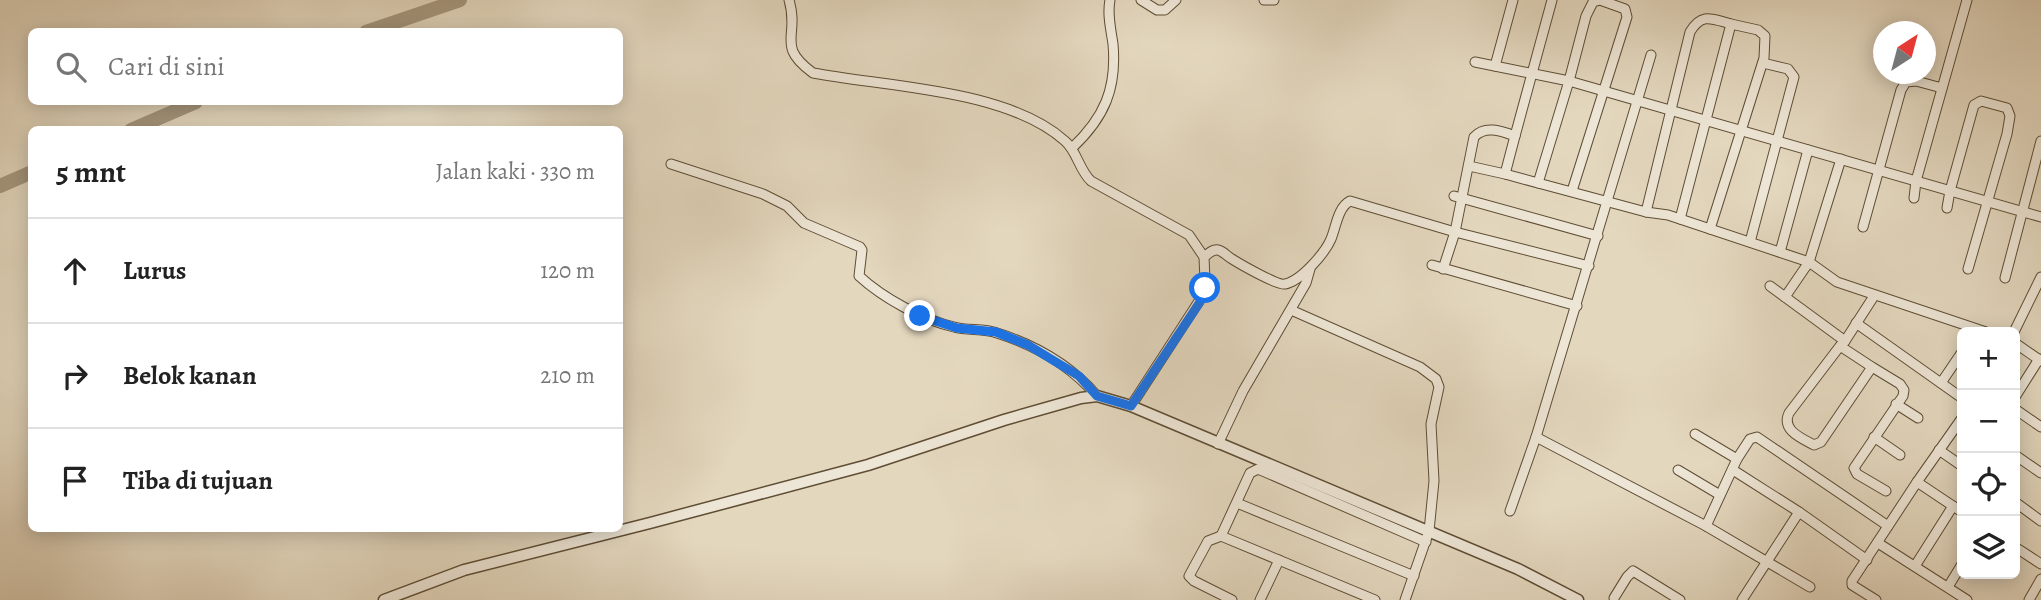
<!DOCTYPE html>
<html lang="id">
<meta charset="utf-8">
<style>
:root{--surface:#fff;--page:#f6f6f6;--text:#222;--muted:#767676;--line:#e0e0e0}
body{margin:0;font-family:Alegreya,serif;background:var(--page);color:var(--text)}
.controls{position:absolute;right:21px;bottom:21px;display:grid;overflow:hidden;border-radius:10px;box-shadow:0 4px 18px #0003}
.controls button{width:63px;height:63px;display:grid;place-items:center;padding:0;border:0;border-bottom:2px solid var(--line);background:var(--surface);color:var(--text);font:35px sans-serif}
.compass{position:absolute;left:1873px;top:21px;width:63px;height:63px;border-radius:50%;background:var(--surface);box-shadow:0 4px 18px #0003;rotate:36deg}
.stop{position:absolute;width:21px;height:21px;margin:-16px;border:5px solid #1a73e8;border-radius:50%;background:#fff}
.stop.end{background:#1a73e8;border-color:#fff;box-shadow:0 2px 7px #0008}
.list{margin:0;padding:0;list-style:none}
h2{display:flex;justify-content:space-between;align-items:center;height:91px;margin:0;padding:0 28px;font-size:30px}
h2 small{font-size:23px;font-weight:400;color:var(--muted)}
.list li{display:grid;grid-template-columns:46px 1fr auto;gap:21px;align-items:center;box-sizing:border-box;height:105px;padding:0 28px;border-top:2px solid var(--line)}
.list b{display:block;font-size:26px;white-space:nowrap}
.list em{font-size:23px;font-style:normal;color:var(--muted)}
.icon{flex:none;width:38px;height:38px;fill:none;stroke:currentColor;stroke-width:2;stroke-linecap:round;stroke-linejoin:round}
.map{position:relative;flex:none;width:2041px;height:600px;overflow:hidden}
.search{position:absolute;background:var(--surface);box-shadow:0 4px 18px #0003;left:28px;top:28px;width:595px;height:77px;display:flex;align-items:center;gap:18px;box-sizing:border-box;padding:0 24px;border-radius:10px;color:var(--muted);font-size:26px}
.panel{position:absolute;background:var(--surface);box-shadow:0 4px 18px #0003;left:28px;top:126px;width:595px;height:406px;border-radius:10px}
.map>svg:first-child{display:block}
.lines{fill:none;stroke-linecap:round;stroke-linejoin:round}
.river{stroke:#a6987f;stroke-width:14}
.minor-casing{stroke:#5e4d34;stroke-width:11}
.tertiary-casing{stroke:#5e4d34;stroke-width:13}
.minor{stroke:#ede5d5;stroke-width:9}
.tertiary{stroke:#ede5d5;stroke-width:10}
.route{stroke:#1a73e8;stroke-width:9}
</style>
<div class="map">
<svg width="2041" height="600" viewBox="0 0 2041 600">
<rect width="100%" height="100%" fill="#e3d7be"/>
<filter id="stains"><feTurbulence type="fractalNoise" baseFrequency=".00286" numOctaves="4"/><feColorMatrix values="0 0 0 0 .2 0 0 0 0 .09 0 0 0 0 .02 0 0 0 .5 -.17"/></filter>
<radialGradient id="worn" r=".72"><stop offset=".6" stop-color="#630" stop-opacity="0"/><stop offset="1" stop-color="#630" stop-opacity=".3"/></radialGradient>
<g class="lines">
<g class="river">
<polyline points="366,32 460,0"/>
<polyline points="131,130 196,102"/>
<polyline points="0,186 32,172"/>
</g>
<g class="minor-casing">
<g id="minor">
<path d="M789,0c11,37 -14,45 24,73 74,14 194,16 252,68 12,10 14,29 26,40l98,54 15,22 1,24 -2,14 -72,111"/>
<polyline points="1141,0 1157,10 1165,10 1176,0"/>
<polyline points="1264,0 1274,0"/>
<polyline points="1475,62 1569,81 1586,16 1593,2 1600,0 1625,9 1627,17 1572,191"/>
<polyline points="1495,66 1513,0"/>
<polyline points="1515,136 1552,0"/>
<path d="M1072,148c32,-30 45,-59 41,-104 -2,-14 -6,-30 -3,-44"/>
<polyline points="1841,159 1809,262 1785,297 1845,341 1874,296"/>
<path d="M671,164l92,30 24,12 17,17 56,24 2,3 -3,26c24,22 64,44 95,51 14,4 29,1 43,6 38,12 74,33 100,63"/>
<polyline points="1469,166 1505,174"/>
<polyline points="1454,196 1598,236"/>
<polyline points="1914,198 1916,181 1967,0"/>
<polyline points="1947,208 1950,191 1974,105 1981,101 2007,108 2010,116 2007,134 1968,269"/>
<path d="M1646,212l44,-180c12,-20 22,-13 41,-8l-51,195"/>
<polyline points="1863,227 1901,90 1906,82 1916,81 1942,88"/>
<polyline points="1710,229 1764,58 1765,36 1758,30 1731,24"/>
<polyline points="1750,242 1794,77 1788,69 1763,63"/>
<polyline points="1780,252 1808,150"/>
<path d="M1204,257c4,-3 8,-8 14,-7 5,1 9,6 14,9 8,5 46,27 53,25 16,-3 40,-31 46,-45 5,-12 7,-32 19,-38l105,31 134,34"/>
<polyline points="1432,265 1577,306"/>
<path d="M1443,269l12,-37 19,-95c11,-12 27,-6 41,-1l-10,38 33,9"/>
<polyline points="2005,278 2041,141"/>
<polyline points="1770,286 1785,297"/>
<polyline points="1291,310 1420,367 1436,379 1439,387 1431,424 1434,481 1429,531 1405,600"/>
<polyline points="1856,323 1962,398"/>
<polyline points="1986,332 1837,282 1809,262 1668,215 1646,212 1538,183 1569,81 2041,217"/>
<polyline points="2014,332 2041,277"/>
<polyline points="2015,343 2041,361"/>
<path d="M1840,346l32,21 -51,75 -7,3c-13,-7 -33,-15 -25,-32l51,-67 5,-5"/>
<polyline points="1872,367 1900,384 1904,390 1903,396 1854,468 1857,474 1886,491"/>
<polyline points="1941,383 1962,352"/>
<polyline points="2015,397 2039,359"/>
<polyline points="1896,404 1918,418"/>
<polyline points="2015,409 2041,427"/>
<polyline points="1695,434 1737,459"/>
<polyline points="1536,437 1706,526 1810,587"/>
<polyline points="1874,437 1900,455"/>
<polyline points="1218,444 1243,391 1306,283 1310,269"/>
<polyline points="1939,450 1962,466"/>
<polyline points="2015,455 2041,473"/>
<polyline points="1678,470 1720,495"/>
<polyline points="1733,470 1799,512 1867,560"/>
<polyline points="1917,482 1962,512"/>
<polyline points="2015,502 2041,521"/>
<polyline points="1237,503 1414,576"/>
<polyline points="1510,511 1536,437 1651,55"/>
<polyline points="1706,526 1737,459 1750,439 1757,437 1888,526"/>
<polyline points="1221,536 1250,473 1258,469 1426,542"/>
<polyline points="1878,543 1967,600"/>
<polyline points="2015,547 2041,564"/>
<polyline points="1915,566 1953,506"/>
<polyline points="1948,587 1962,564"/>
<polyline points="1614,598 1627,577 1633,571 1680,600"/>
<polyline points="1232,600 1194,581 1189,576 1208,541 1221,536 1375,600"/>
<polyline points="1260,600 1279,560"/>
<polyline points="1742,600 1799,512"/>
<polyline points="1876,600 1852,585 1852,581 1917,482 1962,418"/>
<polyline points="2029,600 2041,579"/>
</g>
</g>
<g class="tertiary-casing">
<polyline id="tertiary" points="384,600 464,570 650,523 868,465 1004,420 1081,398 1097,396 1131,406 1518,569 1578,600"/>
</g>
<use href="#minor" class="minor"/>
<use href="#tertiary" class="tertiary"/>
</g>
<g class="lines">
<polyline class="route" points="920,316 957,328 996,332 1028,345 1079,376 1097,396 1131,406 1200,302 1205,288"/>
</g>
<rect width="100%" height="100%" filter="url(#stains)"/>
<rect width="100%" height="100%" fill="url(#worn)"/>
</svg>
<div class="controls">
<button>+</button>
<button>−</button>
<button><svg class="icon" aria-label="locate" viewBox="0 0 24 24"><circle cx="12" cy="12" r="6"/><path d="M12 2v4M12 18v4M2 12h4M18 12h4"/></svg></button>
<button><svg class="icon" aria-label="layers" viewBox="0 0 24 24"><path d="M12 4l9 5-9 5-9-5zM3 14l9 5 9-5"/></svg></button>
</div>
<svg class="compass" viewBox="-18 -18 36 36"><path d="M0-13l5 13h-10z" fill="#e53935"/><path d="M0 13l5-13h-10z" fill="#767676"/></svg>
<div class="stop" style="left:1205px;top:288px"></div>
<div class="stop end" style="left:920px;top:316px"></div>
<div class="search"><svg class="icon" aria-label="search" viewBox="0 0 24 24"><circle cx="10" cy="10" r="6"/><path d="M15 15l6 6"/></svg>Cari di sini</div>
<section class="panel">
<h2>5 mnt<small>Jalan kaki · 330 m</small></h2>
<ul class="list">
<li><svg class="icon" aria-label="ahead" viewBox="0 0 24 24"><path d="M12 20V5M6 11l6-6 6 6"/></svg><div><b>Lurus</b></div><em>120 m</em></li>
<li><svg class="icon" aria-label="right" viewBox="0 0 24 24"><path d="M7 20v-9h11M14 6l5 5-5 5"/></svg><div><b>Belok kanan</b></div><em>210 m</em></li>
<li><svg class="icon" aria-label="arrive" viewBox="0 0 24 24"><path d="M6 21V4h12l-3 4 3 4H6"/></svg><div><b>Tiba di tujuan</b></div></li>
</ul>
</section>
</div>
